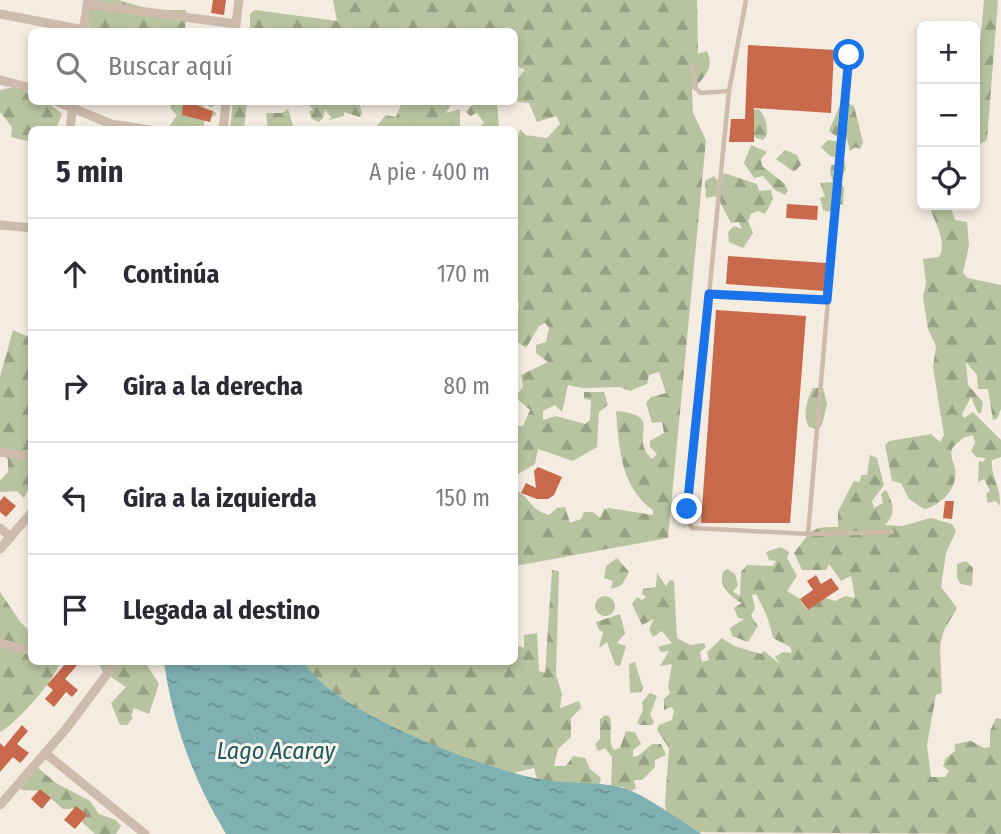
<!DOCTYPE html>
<html lang="es">
<meta charset="utf-8">
<style>
:root{--surface:#fff;--page:#f2f2f3;--text:#2b2b33;--muted:#7c7c81;--line:#e1e1e2}
body{margin:0;font-family:"Fira Sans Condensed",sans-serif;background:var(--page);color:var(--text)}
.controls{position:absolute;right:21px;top:21px;display:grid;overflow:hidden;border-radius:10px;box-shadow:0 4px 10px #0003}
.controls button{width:63px;height:63px;display:grid;place-items:center;padding:0;border:0;border-bottom:2px solid var(--line);background:var(--surface);color:var(--text);font:35px sans-serif}
.stop{position:absolute;width:21px;height:21px;margin:-16px;border:5px solid #1a73e8;border-radius:50%;background:#fff}
.stop.end{background:#1a73e8;border-color:#fff;box-shadow:0 2px 7px #0008}
.list{margin:0;padding:0;list-style:none}
h2{display:flex;justify-content:space-between;align-items:center;height:91px;margin:0;padding:0 28px;font-size:30px}
h2 small{font-size:23px;font-weight:400;color:var(--muted)}
.list li{display:grid;grid-template-columns:46px 1fr auto;gap:21px;align-items:center;box-sizing:border-box;height:112px;padding:0 28px;border-top:2px solid var(--line)}
.list b{display:block;font-size:26px;white-space:nowrap}
.list em{font-size:23px;font-style:normal;color:var(--muted)}
.icon{flex:none;width:38px;height:38px;fill:none;stroke:currentColor;stroke-width:2;stroke-linecap:round;stroke-linejoin:round}
.map{position:relative;flex:none;width:1001px;height:834px;overflow:hidden}
.search{position:absolute;background:var(--surface);box-shadow:0 4px 10px #0003;left:28px;top:28px;width:490px;height:77px;display:flex;align-items:center;gap:18px;box-sizing:border-box;padding:0 24px;border-radius:10px;color:var(--muted);font-size:26px}
.panel{position:absolute;background:var(--surface);box-shadow:0 4px 10px #0003;left:28px;top:126px;width:490px;height:539px;border-radius:10px}
.map>svg:first-child{display:block}
.forest{fill:url(#forest-firs)}
.water{fill:url(#water-ripples)}
.building{fill:#c8694b}
.lines{fill:none;stroke-linecap:round;stroke-linejoin:round}
.service{stroke:#cdbbac;stroke-width:4.5}
.minor{stroke:#cdbbac;stroke-width:9}
.route{stroke:#1a73e8;stroke-width:9}
.labels{text-anchor:middle;stroke-width:6;stroke-linejoin:round;paint-order:stroke}
.water-label{font-size:24px;font-style:italic;fill:#1f5a5e;stroke:#fbf5ee}
</style>
<div class="map">
<svg width="1001" height="834" viewBox="0 0 1001 834">
<defs>
<pattern id="forest-firs" width="22" height="20" patternUnits="userSpaceOnUse" patternTransform="scale(1.75)"><rect width="22" height="20" fill="#b8c4a0"/><path d="M5 1l3.5 6h-7zM16 11l3.5 6h-7z" fill="#97a083"/></pattern>
<pattern id="water-ripples" width="26" height="14" patternUnits="userSpaceOnUse" patternTransform="scale(1.75)"><rect width="26" height="14" fill="#7fb0b2"/><path d="M2 4q2-2 4 0t4 0M15 11q2-2 4 0t4 0" fill="none" stroke="#699091"/></pattern>
</defs>
<rect width="100%" height="100%" fill="#f4ebe1"/>
<g class="forest">
<polygon points="91,0 118,0 152,10 186,10 185,31 88,32"/>
<path d="M333,0h364l1,54 9,-3c8,17 -3,27 -15,39l1,23 13,27 -38,398 -153,28v-76c16,7 14,20 34,25l8,-7 8,-1 5,16 11,-4 3,-7h9l7,6 4,-9 5,-1 44,7v-5c-32,-22 -34,-62 -37,-99 51,5 11,25 36,48l5,-5 -7,-7v-6l14,-8 -2,-11 -10,1 -6,-20 5,-6 15,-4 -7,-21 -10,3 -2,9 -17,7 -10,-4 -38,1 -14,-3 -6,27 -7,-7 -12,6v9l13,-4 29,8 5,-4 1,-20 -7,-1v-7h20l4,13 -9,7 -2,35 -24,14 -35,-12 -3,15 -20,12v-50h8l7,-16 -15,-13 8,-10 -2,-12 27,-13 -12,-9v-8l10,-3 3,-14 -4,-5 -6,3 -13,22 -11,-8 4,-37 -5,-3v-121l3,2c1,-20 -3,-33 3,-52l5,6 22,3 13,-14 -4,-8 -19,6 -8,-19 -11,-1c-5,-12 -3,-22 7,-32l-10,-5 -1,-33 -252,-1 -12,-3v-14l5,-4 82,11z"/>
<polygon points="984,0 998,0 987,140 978,146 975,143 975,100"/>
<polygon points="18,86 31,95 32,102 47,102 62,114 56,129 32,130 31,142 11,137 12,127 0,112 0,90"/>
<polygon points="842,100 854,106 863,142 860,149 855,147 850,151 846,136 840,139 829,131"/>
<polygon points="170,102 222,102 211,107 202,103 206,113 213,111 217,114 204,122 204,129 167,130 177,115 171,109"/>
<polygon points="233,102 247,102 244,129 230,129"/>
<polygon points="295,102 359,103 362,113 360,117 344,112 344,116 329,120 331,117 325,110 323,118 319,122 312,119 309,112 313,109 308,104"/>
<polygon points="402,102 453,102 446,113 460,109 460,128 446,126 447,129 374,129 386,115 396,117"/>
<polygon points="474,102 497,102 499,129 470,129 467,126 479,127 484,123 477,113 470,116 466,112"/>
<polygon points="288,109 294,129 268,129 266,113 282,113"/>
<path d="M758,109c8,6 9,17 9,26l-4,5 -7,-2 -5,-9 3,-19z"/>
<polygon points="828,140 840,142 846,169 840,181 844,188 843,205 836,203 829,212 823,210 820,198 825,196 820,183 833,182 830,173 831,165 841,164 841,158 830,156 821,147"/>
<polygon points="751,145 767,152 761,159 762,166 785,184 788,191 785,195 775,190 763,176 754,178 744,163"/>
<polygon points="785,150 797,155 801,165 794,172 776,159"/>
<polygon points="724,173 757,184 759,191 771,190 773,199 765,214 758,211 751,214 748,221 753,233 743,248 729,242 728,232 734,226 742,229 739,222 731,223 717,196 706,198 705,181 714,176 720,184"/>
<path d="M929,205h21l5,15 12,2 2,23 -6,28 5,5 33,7v124l-4,10 -4,1 -5,-31h-10l-1,-14 -11,-13 2,23 15,17 -2,11h-3l-7,-16 -9,17 2,4 9,-6 28,28v17l-9,3c-2,15 9,25 8,46l-4,-5 -8,2 -2,-9 4,-3 -6,-12 -6,3 1,-21 4,1 3,-4 -10,-1 -5,-6 4,-8 -2,-8 -10,3 -10,9c-4,9 0,13 2,21 4,19 -14,38 -31,41l-15,-10 -8,-16 -9,-2 -7,-36 4,-4 42,-7 9,8 4,-7 -11,-68 3,-21 -8,-17 -5,-32 3,-14 -3,-24 16,-2c9,-15 -5,-36 -10,-52z"/>
<polygon points="13,330 31,338 31,484 24,498 17,491 0,492 0,481 8,472 8,460 4,454 0,457 0,377"/>
<path d="M813,388h10l4,16 -5,21 -5,4 -8,-2c-7,-11 -2,-28 4,-39z"/>
<path d="M870,455l7,3 7,27 -12,16 2,7 9,-5 -2,-9 5,-4c8,14 10,24 -1,35l17,1 29,-8 21,6 4,7 -10,22 -5,34 16,21 -13,22 -4,16 2,47 -6,2 -9,50 4,32h14l4,-6 -6,-5 3,-8 9,-7v-7l16,-3 13,7 6,-1v-16l6,-13 5,1v115l-332,-2 -4,-29 4,-55 -12,-18 2,-5 13,-5 2,-10 -3,-3 -7,3v-11l6,-6 -2,-6 4,-23 -12,2 9,-15 -8,1 -3,-5 14,-4 -10,-12 -9,6 -4,-8 5,-10 -12,6 -10,-21 5,-7 5,3 4,-3 -4,-3 1,-5 13,-2 1,-14 9,13 4,-6 4,1 3,57 13,7 14,-2 2,4 -6,5 2,10 7,-2 -2,-8 15,-14 12,8 27,8 3,-3 16,13 -5,-7 8,-5 9,1 -2,-6 -17,-9c-5,-23 -9,-28 -17,-44l-4,1 3,13 -4,8 7,10 -10,16 -16,-6 -2,-8 14,-9 -6,-1 -4,-10 8,-5c-10,-5 -24,-17 -19,-31l4,-3 8,5 3,11 -5,7 7,4 1,-24 6,-7 26,1 3,-5 -7,-1 -3,-8 15,-5 8,5 -2,6 10,18 -10,15 13,8 7,11 19,-12 9,3 10,-5 10,2 -4,-22 -10,5 -12,-17 -3,6h-24l-8,-17c17,-21 14,-27 44,-26v-16l16,-30 6,1 1,-7h6z"/>
<polygon points="617,558 629,572 622,585 611,589 613,581 604,578 606,566"/>
<polygon points="966,561 973,568 972,586 961,584 957,578 957,564"/>
<polygon points="552,570 559,571 556,675 562,694 560,708 579,701 581,708 571,718 571,737 558,749 554,766 566,766 573,756 585,758 590,769 601,778 598,790 537,779 534,768 513,773 459,767 322,688 297,662 514,662 515,645 524,648 524,635 537,633 539,671 545,673"/>
<path d="M0,592l21,31 10,9 1,30h27c1,13 -45,64 -59,70z"/>
<circle cx="605" cy="606" r="10"/>
<polygon points="620,614 625,633 617,643 626,646 620,666 615,665 607,642 599,648 603,632 599,630 596,622"/>
<polygon points="98,662 145,662 159,684 149,714 134,708 131,716 133,718 127,725 120,725 111,703 126,687 102,671"/>
<polygon points="635,662 643,688 641,692 630,693 629,664"/>
<polygon points="650,693 657,696 650,715 654,722 652,725 640,725 637,723 643,710 642,702"/>
<path d="M605,715l5,2c3,11 -3,24 4,33l6,-2 6,-17 9,1 6,12 -8,6v7l5,-1 14,-12h9l5,11 -11,5v7l-13,13h-8l2,8 -8,5 -5,-6 -12,1 1,-31 -7,-9 -7,3 -3,-7 5,-5v-20z"/>
<polygon points="37,767 56,783 90,801 99,814 116,820 121,826 116,834 95,834 82,822 79,808 63,809 42,791 21,790 21,781"/>
</g>
<path class="water" d="M164,662h140c27,49 174,104 230,116 29,7 60,2 89,10 24,7 57,33 79,46h-476c-33,-55 -53,-109 -62,-172z"/>
<g class="building">
<polygon points="213,0 226,0 224,15 211,13"/>
<polygon points="748,45 834,50 831,113 754,108 754,142 729,142 731,119 745,119"/>
<polygon points="183,102 199,102 198,106 213,111 210,122 182,115"/>
<polygon points="787,204 818,206 817,220 786,218"/>
<polygon points="728,256 826,263 824,291 726,284"/>
<polygon points="716,310 806,316 790,523 701,523"/>
<polygon points="538,467 562,477 554,495 548,499 537,499 521,493 526,483 536,488 534,471"/>
<polygon points="4,496 16,506 6,517 0,512 0,501"/>
<polygon points="945,501 954,501 952,519 943,518"/>
<polygon points="816,575 821,584 831,578 839,589 808,610 800,599 813,590 807,581"/>
<polygon points="67,662 80,662 65,679 78,690 72,697 66,692 54,707 45,699 53,690 47,685"/>
<polygon points="22,725 28,731 17,744 29,753 20,763 13,757 0,772 0,743 4,747"/>
<polygon points="40,789 51,798 42,809 31,799"/>
<polygon points="76,806 87,815 75,829 64,820"/>
</g>
<g class="lines">
<g class="service">
<polyline points="746,0 729,91 687,519 692,528 808,534 892,532"/>
<polyline points="692,65 696,89 701,93 729,91"/>
<polyline points="709,294 827,301"/>
<polyline points="808,534 849,55"/>
</g>
<g class="minor">
<polyline points="87,4 236,24"/>
<polyline points="0,14 84,30"/>
<polyline points="83,32 88,0"/>
<polyline points="235,32 239,0"/>
<polyline points="0,80 32,88"/>
<polyline points="58,102 111,124 150,130"/>
<polyline points="70,130 73,103"/>
<polyline points="223,130 226,102"/>
<polyline points="0,225 32,228"/>
<polyline points="0,452 32,457"/>
<polyline points="0,528 11,537"/>
<polyline points="0,549 32,512"/>
<polyline points="0,643 32,651"/>
<polyline points="45,753 145,834"/>
<polyline points="0,805 66,729 116,662"/>
</g>
</g>
<g class="lines">
<polyline class="route" points="687,509 709,294 827,300 849,55"/>
</g>
<g class="labels">
<g class="water-label">
<text x="276" y="759">Lago Acaray</text>
</g>
</g>
</svg>
<div class="controls">
<button>+</button>
<button>−</button>
<button><svg class="icon" aria-label="locate" viewBox="0 0 24 24"><circle cx="12" cy="12" r="6"/><path d="M12 2v4M12 18v4M2 12h4M18 12h4"/></svg></button>
</div>
<div class="stop" style="left:849px;top:55px"></div>
<div class="stop end" style="left:687px;top:509px"></div>
<div class="search"><svg class="icon" aria-label="search" viewBox="0 0 24 24"><circle cx="10" cy="10" r="6"/><path d="M15 15l6 6"/></svg>Buscar aquí</div>
<section class="panel">
<h2>5 min<small>A pie · 400 m</small></h2>
<ul class="list">
<li><svg class="icon" aria-label="ahead" viewBox="0 0 24 24"><path d="M12 20V5M6 11l6-6 6 6"/></svg><div><b>Continúa</b></div><em>170 m</em></li>
<li><svg class="icon" aria-label="right" viewBox="0 0 24 24"><path d="M7 20v-9h11M14 6l5 5-5 5"/></svg><div><b>Gira a la derecha</b></div><em>80 m</em></li>
<li><svg class="icon" aria-label="left" viewBox="0 0 24 24"><path d="M17 20v-9H6M10 6l-5 5 5 5"/></svg><div><b>Gira a la izquierda</b></div><em>150 m</em></li>
<li><svg class="icon" aria-label="arrive" viewBox="0 0 24 24"><path d="M6 21V4h12l-3 4 3 4H6"/></svg><div><b>Llegada al destino</b></div></li>
</ul>
</section>
</div>
